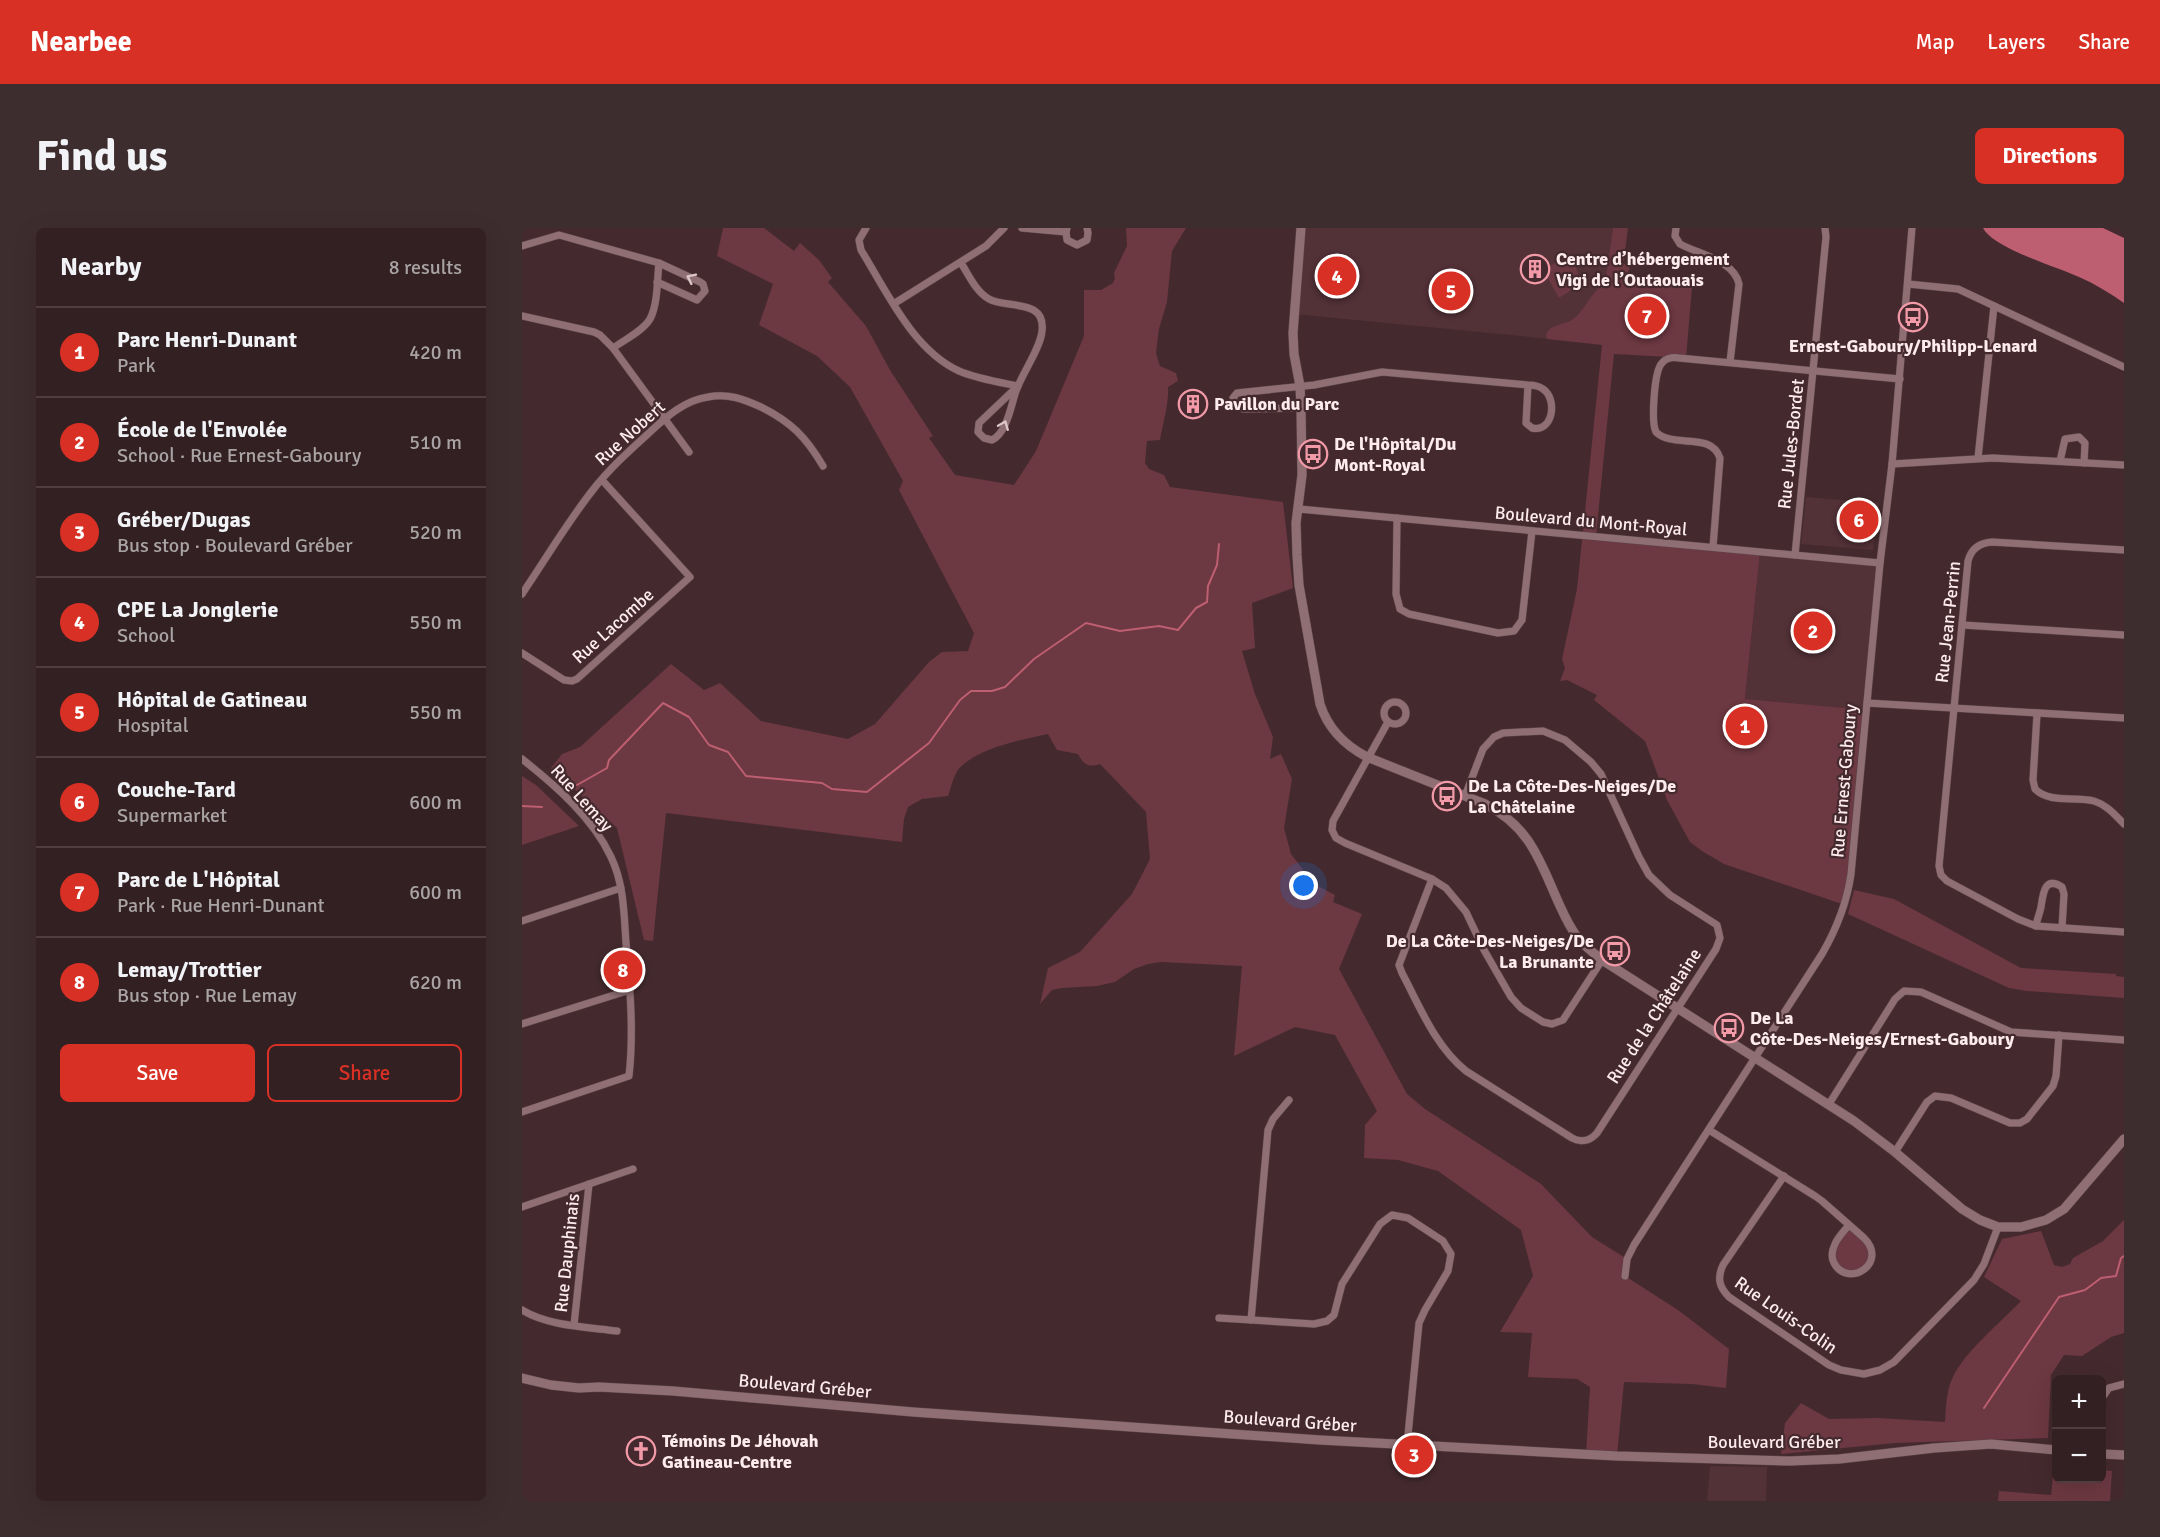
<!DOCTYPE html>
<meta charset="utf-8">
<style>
:root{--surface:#332022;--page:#3e2d2f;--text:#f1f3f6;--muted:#a9a3a5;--line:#4e3e40;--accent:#d93025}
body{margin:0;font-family:Signika,sans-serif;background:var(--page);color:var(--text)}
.controls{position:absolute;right:18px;bottom:18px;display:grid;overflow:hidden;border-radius:9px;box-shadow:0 6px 24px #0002}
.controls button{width:54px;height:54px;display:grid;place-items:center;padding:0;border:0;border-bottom:2px solid var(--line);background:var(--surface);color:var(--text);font:30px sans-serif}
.you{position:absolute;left:782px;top:658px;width:21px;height:21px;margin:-15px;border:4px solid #fff;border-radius:50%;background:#1a73e8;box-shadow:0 0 0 9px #1a73e833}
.badge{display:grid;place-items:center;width:39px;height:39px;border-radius:50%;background:var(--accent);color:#fff;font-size:20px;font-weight:700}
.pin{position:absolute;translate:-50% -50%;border:3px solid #fff;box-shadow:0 2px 6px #0006}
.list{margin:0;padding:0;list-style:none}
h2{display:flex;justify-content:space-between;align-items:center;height:78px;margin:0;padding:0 24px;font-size:26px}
h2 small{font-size:20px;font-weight:400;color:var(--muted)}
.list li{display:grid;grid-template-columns:39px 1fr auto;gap:18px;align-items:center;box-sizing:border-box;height:90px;padding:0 24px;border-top:2px solid var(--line)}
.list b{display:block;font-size:22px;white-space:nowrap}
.list p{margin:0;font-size:20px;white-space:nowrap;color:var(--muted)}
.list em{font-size:20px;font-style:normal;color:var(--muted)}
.actions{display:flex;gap:12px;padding:18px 24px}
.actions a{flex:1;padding:14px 0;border:2px solid var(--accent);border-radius:9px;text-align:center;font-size:21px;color:var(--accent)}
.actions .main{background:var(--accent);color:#fff}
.map{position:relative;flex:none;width:1602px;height:1273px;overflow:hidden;border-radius:9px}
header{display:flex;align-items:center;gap:36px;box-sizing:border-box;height:84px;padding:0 30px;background:var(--accent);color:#fff}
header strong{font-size:28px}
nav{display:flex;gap:33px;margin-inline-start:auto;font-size:21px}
.intro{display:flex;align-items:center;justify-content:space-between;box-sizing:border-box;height:144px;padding:0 36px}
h1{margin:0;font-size:42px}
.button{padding:15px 27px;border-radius:9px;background:var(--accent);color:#fff;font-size:21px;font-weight:700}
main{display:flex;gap:36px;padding:0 36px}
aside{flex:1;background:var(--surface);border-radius:9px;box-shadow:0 6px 24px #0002}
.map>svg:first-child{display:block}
.built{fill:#523137}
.green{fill:#6c3841}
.water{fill:#bd5e71}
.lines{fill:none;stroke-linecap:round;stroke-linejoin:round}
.stream{stroke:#bd5e71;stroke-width:2}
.street-casing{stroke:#5d464a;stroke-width:8}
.secondary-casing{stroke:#5d464a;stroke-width:10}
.street{stroke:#8f6f74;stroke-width:7}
.secondary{stroke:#8f6f74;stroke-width:9}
.oneway{stroke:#dcc6c9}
.labels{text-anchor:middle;stroke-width:4.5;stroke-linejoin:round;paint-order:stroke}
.poi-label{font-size:18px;font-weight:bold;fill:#fdebed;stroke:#442a2e;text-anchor:start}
.street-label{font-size:18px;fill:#fdebed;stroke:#442a2e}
</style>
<header>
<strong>Nearbee</strong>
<nav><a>Map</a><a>Layers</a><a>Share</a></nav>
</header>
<div class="intro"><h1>Find us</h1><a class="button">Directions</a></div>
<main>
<aside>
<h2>Nearby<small>8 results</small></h2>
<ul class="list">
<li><span class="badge">1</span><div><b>Parc Henri-Dunant</b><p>Park</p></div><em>420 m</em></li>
<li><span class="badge">2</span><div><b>École de l'Envolée</b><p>School · Rue Ernest-Gaboury</p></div><em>510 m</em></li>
<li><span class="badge">3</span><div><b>Gréber/Dugas</b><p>Bus stop · Boulevard Gréber</p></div><em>520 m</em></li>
<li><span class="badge">4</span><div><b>CPE La Jonglerie</b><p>School</p></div><em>550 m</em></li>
<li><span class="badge">5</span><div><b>Hôpital de Gatineau</b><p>Hospital</p></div><em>550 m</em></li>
<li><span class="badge">6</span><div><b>Couche-Tard</b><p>Supermarket</p></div><em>600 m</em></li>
<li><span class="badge">7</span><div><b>Parc de L'Hôpital</b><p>Park · Rue Henri-Dunant</p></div><em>600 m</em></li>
<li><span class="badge">8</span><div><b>Lemay/Trottier</b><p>Bus stop · Rue Lemay</p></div><em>620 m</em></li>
</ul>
<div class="actions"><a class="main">Save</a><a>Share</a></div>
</aside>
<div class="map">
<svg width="1602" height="1273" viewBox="0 0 1602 1273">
<rect width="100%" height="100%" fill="#442a2e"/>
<g class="built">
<polygon points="779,0 1091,0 1080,116 772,86"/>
<polygon points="1284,269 1357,275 1351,322 1279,316"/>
<polygon points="1238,324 1358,335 1344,482 1223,472"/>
<polygon points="1188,1238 1245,1239 1244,1273 1185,1273"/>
</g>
<g class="green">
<path d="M201,0h41l30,23 6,-8 19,17 13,18 -4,4 38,44 24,44 43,66 -4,2 26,37 59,10 22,-34 48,-115v-46h17l12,-7 2,-5 -1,-5 13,-27 -1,-18h60l-14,23 -5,51 -8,27 -3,24 4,13 16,7 2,8 -10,6c1,18 -5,35 -8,53l-13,1 -2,22 4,6 15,6 6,12 113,15 10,86 -41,15 3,45 -13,3 13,43 18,43 -3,22 11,-5 11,25 -8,49 7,26 23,30 21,11 -2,7 29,12 -23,55 68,125 18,15 116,75 51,53 35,22 -2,17 53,34 51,39 -3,39 -34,-4 -68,-2 -7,74 -31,-1 4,-68 -13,-8 -49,-2 4,-44 -32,-1 33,-56 -12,-46 -83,-59 -40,-11 -34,-2 1,-33 12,-14 -42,-76 -40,-8 -61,29 8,-90 -81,-4 -13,2 -14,5 -19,13 -18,4 -35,2 -10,2 -12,14 8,-36 32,-16 52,-58 18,-35 -4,-47 -46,-48c-12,4 -17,0 -22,-10l-21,-4 -9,-16c-27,6 -72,14 -90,36 -5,7 -7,18 -10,26l-26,3 -14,8 -4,12 -2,23 -236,-29 -13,128 -9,-1 -27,-112 -66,-60 11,-14 18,-7 91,-83 33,26 16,-7 41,38 87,18 27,-15 54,-62 13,-10 26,-1 6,-18 -75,-143 4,-9 -53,-94 -33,-31 -58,-31 14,-41 -56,-28z"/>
<path d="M1091,0h15l-4,32 -3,3 7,2 2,3 -3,6 8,8 57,5 -6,71 -72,-4 -18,182 164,16 -15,147 121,11 -21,195 -121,-41 -22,-13 -12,-9 -23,-42 -22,-59 -51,-41 3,-5 -30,-15 -7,1 5,-13 -3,-9 15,-70 25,-244 -55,-6 -1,-4c3,-11 19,-10 27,-16 13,-10 18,-28 32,-35z"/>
<path d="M1047,26c13,21 14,31 -10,44l-13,-23 3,-2 -3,-5z"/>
<polygon points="0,548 14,557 57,598 0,617"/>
<polygon points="1332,662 1372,671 1499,740 1594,746 1594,748 1602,749 1602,770 1505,763 1487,760 1326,686"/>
<path d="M1602,992v113l-13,4 -29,19 -18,-1 -13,20 -3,63 -153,5 -114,11 4,-31 16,-20 28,16 49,-1 67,4c1,-14 1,-30 7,-43 11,-26 49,-57 69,-78l-37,-24 18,-38 39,-8 13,34 8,2 8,-3 3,-6 30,-17z"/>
<polygon points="1327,997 1349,1019 1344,1040 1325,1045 1311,1030 1310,1025"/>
<polygon points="1532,1238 1534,1238 1534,1250 1580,1250 1580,1242 1590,1243 1588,1273 1476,1273 1477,1263 1529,1267"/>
</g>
<path class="water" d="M1461,0h120l21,10v65c-14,-10 -29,-19 -45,-26 -22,-10 -86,-29 -96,-49z"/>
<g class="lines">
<g class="stream">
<polyline points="55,557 85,540 87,532 141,475 167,489 187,517 206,524 224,548 300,555 310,561 345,564 407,515 438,472 449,463 470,463 483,459 512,431 564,395 598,403 637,398 656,402 674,380 685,374 686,358 695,337 697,316"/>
<polyline points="0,578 20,579"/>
<polyline points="1462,1180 1537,1069 1563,1062 1579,1050 1594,1048 1599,1030 1602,1028"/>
</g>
<g class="street-casing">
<g id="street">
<path d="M344,0l-7,12 2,10c26,42 52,100 98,121 19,8 39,11 59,15"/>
<polyline points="500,0 544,4"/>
<polyline points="545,0 544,4 545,12 555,17 565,12 566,5 565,0"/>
<path d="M1154,0l-1,8 5,8c18,10 54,16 59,40l-9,78"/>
<path d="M0,18l37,-11 100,28c-2,17 -1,41 -9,56 -7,12 -26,21 -37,29"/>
<path d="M439,35c8,12 15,29 28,36 17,10 57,-1 53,32 -1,16 -20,43 -26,60 -5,14 -9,42 -24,49l-8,-2 -6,-6 1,-9 39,-37"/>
<polyline points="135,54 175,72 183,63 181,56 178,54 137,35"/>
<polyline points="1386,56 1436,61 1602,139"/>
<polyline points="373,75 464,18 482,0"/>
<polyline points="0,88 72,104 78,107 91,120 167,224"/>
<path d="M779,180l-57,1 -8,-2 -3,-9 4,-5 77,-8 68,-13 146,13c5,0 11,1 15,4 15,10 10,44 -11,39l-6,-5 2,-38"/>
<polyline points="1456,230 1472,78"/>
<polyline points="1538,233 1543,211 1557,209 1563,215 1562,235"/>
<polyline points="1370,236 1471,230 1602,237"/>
<polyline points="777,281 1358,335"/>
<polyline points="875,290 874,366 878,381 887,386 976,405 992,403 1000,392 1010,303"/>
<path d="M1191,319l7,-89c-9,-27 -47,-9 -64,-26 -5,-10 -2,-61 6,-69 5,-6 11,-6 17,-5l221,21"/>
<path d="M1602,322l-132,-8c-13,1 -21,7 -24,19l-29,305 2,9 6,6 71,38 18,7 88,6"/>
<polyline points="1273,327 1304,9 1303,0"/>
<path d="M0,366c23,-34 45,-71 70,-103 17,-22 37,-40 58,-59 16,-15 35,-32 58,-35 20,-4 35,2 53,10 30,15 45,30 62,59"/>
<polyline points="1441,397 1602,407"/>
<polyline points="0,425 42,452 50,453 55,451 168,349 80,252"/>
<circle cx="873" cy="485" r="11"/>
<polyline points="1345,475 1602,490"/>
<path d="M1515,486l-4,66 2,9c15,15 41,7 59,12 13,4 21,14 30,23"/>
<polyline points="866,494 811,593 810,602 814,610 823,615 910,651 924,660 944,684 962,722 989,769 999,780 1021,794 1030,796 1041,792 1080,732"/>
<path d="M0,531c33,26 71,59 89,98 13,27 13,57 15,86 4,45 8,89 3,133l-107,36"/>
<path d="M910,651l-33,86 3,8c18,34 33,73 64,98l106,67c9,5 18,3 25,-5l119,-184 4,-11 -3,-13 -47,-30 -21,-20 -10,-18 -38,-83 -10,-12 -26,-22 -22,-9 -40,2 -9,4 -11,12 -18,47"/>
<polyline points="0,693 99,660"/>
<path d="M1514,698c1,-7 4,-13 5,-19 2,-12 3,-32 21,-20l2,7 -2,34"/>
<polyline points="0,796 108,762"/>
<polyline points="1307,876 1373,771 1382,763 1399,764 1489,804 1602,812"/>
<path d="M1187,902l106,66 7,5 42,37c25,25 -16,51 -30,25 -3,-6 -2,-13 1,-19 3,-7 9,-13 14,-19"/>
<polyline points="1373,924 1405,874 1413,868 1429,870 1488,895 1498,895 1505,891 1531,858 1534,848 1537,807"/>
<path d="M1262,948l-61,89c-6,13 -4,22 6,32l100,68 12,5 23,4 16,-4 14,-8 80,-82 10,-16 14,-37"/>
<polyline points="0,979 111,941"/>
<path d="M1103,1048l2,-17 7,-14 188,-291c15,-26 25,-51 29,-80l29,-311 12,-99 20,-236"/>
<path d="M0,1082c26,16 64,17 95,21"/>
<polyline points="697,1090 792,1096 805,1093 812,1087 820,1056 858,996 870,987 886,990 921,1013 929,1026 926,1043 903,1082 897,1095 885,1217"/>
<polyline points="729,1092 746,902 751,891 767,872"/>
<polyline points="52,1097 67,956"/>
<polyline points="1580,1170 1587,1160 1602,1156"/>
</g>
</g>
<g class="secondary-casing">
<g id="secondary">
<path d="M779,0l-8,105 1,21 6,32 1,22 1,67 -6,48 1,32 2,30 21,119c8,25 24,41 47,53l118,47c46,23 55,58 75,102 5,11 10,22 18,32 7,9 16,15 24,22l252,161 41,31 67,57 18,11 18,7h23l25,-7 18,-11 60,-70"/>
<polyline points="0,1150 29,1157 57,1160 77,1159 151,1163 391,1184 798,1212 1095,1228 1268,1233 1317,1231 1412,1220 1469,1216 1534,1222"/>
<polyline points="1580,1226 1602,1227"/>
</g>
</g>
<use href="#street" class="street"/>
<use href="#secondary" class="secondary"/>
</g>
<defs><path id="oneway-chevron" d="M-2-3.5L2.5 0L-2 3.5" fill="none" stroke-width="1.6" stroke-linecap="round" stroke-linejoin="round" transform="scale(1.5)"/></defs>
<g class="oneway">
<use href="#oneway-chevron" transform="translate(169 50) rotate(-154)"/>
<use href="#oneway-chevron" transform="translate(482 197) rotate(-68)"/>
</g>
<defs>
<g id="building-ring" transform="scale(1.5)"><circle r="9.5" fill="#442a2e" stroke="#f39aa9" stroke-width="1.5"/><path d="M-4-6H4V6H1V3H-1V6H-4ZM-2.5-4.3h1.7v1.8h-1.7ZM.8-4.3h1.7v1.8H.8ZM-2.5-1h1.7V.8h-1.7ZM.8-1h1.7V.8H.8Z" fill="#f39aa9"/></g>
<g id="bus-ring" transform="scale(1.5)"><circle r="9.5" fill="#442a2e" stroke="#f39aa9" stroke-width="1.5"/><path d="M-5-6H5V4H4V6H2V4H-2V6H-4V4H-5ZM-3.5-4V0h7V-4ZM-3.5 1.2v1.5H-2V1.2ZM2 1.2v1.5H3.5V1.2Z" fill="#f39aa9"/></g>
<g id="church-ring" transform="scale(1.5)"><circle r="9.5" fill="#442a2e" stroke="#f39aa9" stroke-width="1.5"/><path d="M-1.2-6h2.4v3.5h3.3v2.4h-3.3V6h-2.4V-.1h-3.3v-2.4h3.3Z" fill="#f39aa9"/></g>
</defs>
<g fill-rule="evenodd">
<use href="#building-ring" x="1013" y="41"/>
<use href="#bus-ring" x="1391" y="89"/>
<use href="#building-ring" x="671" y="176"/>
<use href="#bus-ring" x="791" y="226"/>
<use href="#bus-ring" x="925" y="568"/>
<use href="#bus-ring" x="1093" y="723"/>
<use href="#bus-ring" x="1207" y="800"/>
<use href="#church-ring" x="119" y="1223"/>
</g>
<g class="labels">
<g class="poi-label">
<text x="1034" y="37">Centre d’hébergement<tspan x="1034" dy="21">Vigi de l’Outaouais</tspan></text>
<text x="1391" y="124" text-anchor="middle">Ernest-Gaboury/Philipp-Lenard</text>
<text x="692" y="182">Pavillon du Parc</text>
<text x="812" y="222">De l'Hôpital/Du<tspan x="812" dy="21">Mont-Royal</tspan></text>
<text x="946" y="564">De La Côte-Des-Neiges/De<tspan x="946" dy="21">La Châtelaine</tspan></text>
<text x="1072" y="719" text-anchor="end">De La Côte-Des-Neiges/De<tspan x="1072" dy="21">La Brunante</tspan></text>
<text x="1228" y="796">De La<tspan x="1228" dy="21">Côte-Des-Neiges/Ernest-Gaboury</tspan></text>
<text x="140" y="1219">Témoins De Jéhovah<tspan x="140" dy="21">Gatineau-Centre</tspan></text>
</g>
<g class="street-label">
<text transform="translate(108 205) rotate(-42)" y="6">Rue Nobert</text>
<text transform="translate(1269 216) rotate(-84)" y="6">Rue Jules-Bordet</text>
<text transform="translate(1069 293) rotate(5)" y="6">Boulevard du Mont-Royal</text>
<text transform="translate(1426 394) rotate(-84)" y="6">Rue Jean-Perrin</text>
<text transform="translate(91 398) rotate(-42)" y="6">Rue Lacombe</text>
<text transform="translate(1322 553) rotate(-85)" y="6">Rue Ernest-Gaboury</text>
<text transform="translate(60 570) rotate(48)" y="6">Rue Lemay</text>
<text transform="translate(1132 788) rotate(-57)" y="6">Rue de la Châtelaine</text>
<text transform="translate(45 1025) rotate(-84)" y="6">Rue Dauphinais</text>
<text transform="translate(1264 1087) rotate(35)" y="6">Rue Louis-Colin</text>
<text transform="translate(283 1158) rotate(5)" y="6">Boulevard Gréber</text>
<text transform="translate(768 1193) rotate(4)" y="6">Boulevard Gréber</text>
<text x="1252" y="1220">Boulevard Gréber</text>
</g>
</g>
</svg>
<div class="controls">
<button>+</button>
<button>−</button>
</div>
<div class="you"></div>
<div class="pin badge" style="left:1223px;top:498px">1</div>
<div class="pin badge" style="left:1291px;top:403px">2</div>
<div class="pin badge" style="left:892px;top:1227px">3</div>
<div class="pin badge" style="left:815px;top:48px">4</div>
<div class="pin badge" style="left:929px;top:63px">5</div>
<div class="pin badge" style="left:1337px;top:292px">6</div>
<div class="pin badge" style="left:1125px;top:88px">7</div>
<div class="pin badge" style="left:101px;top:742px">8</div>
</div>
</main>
